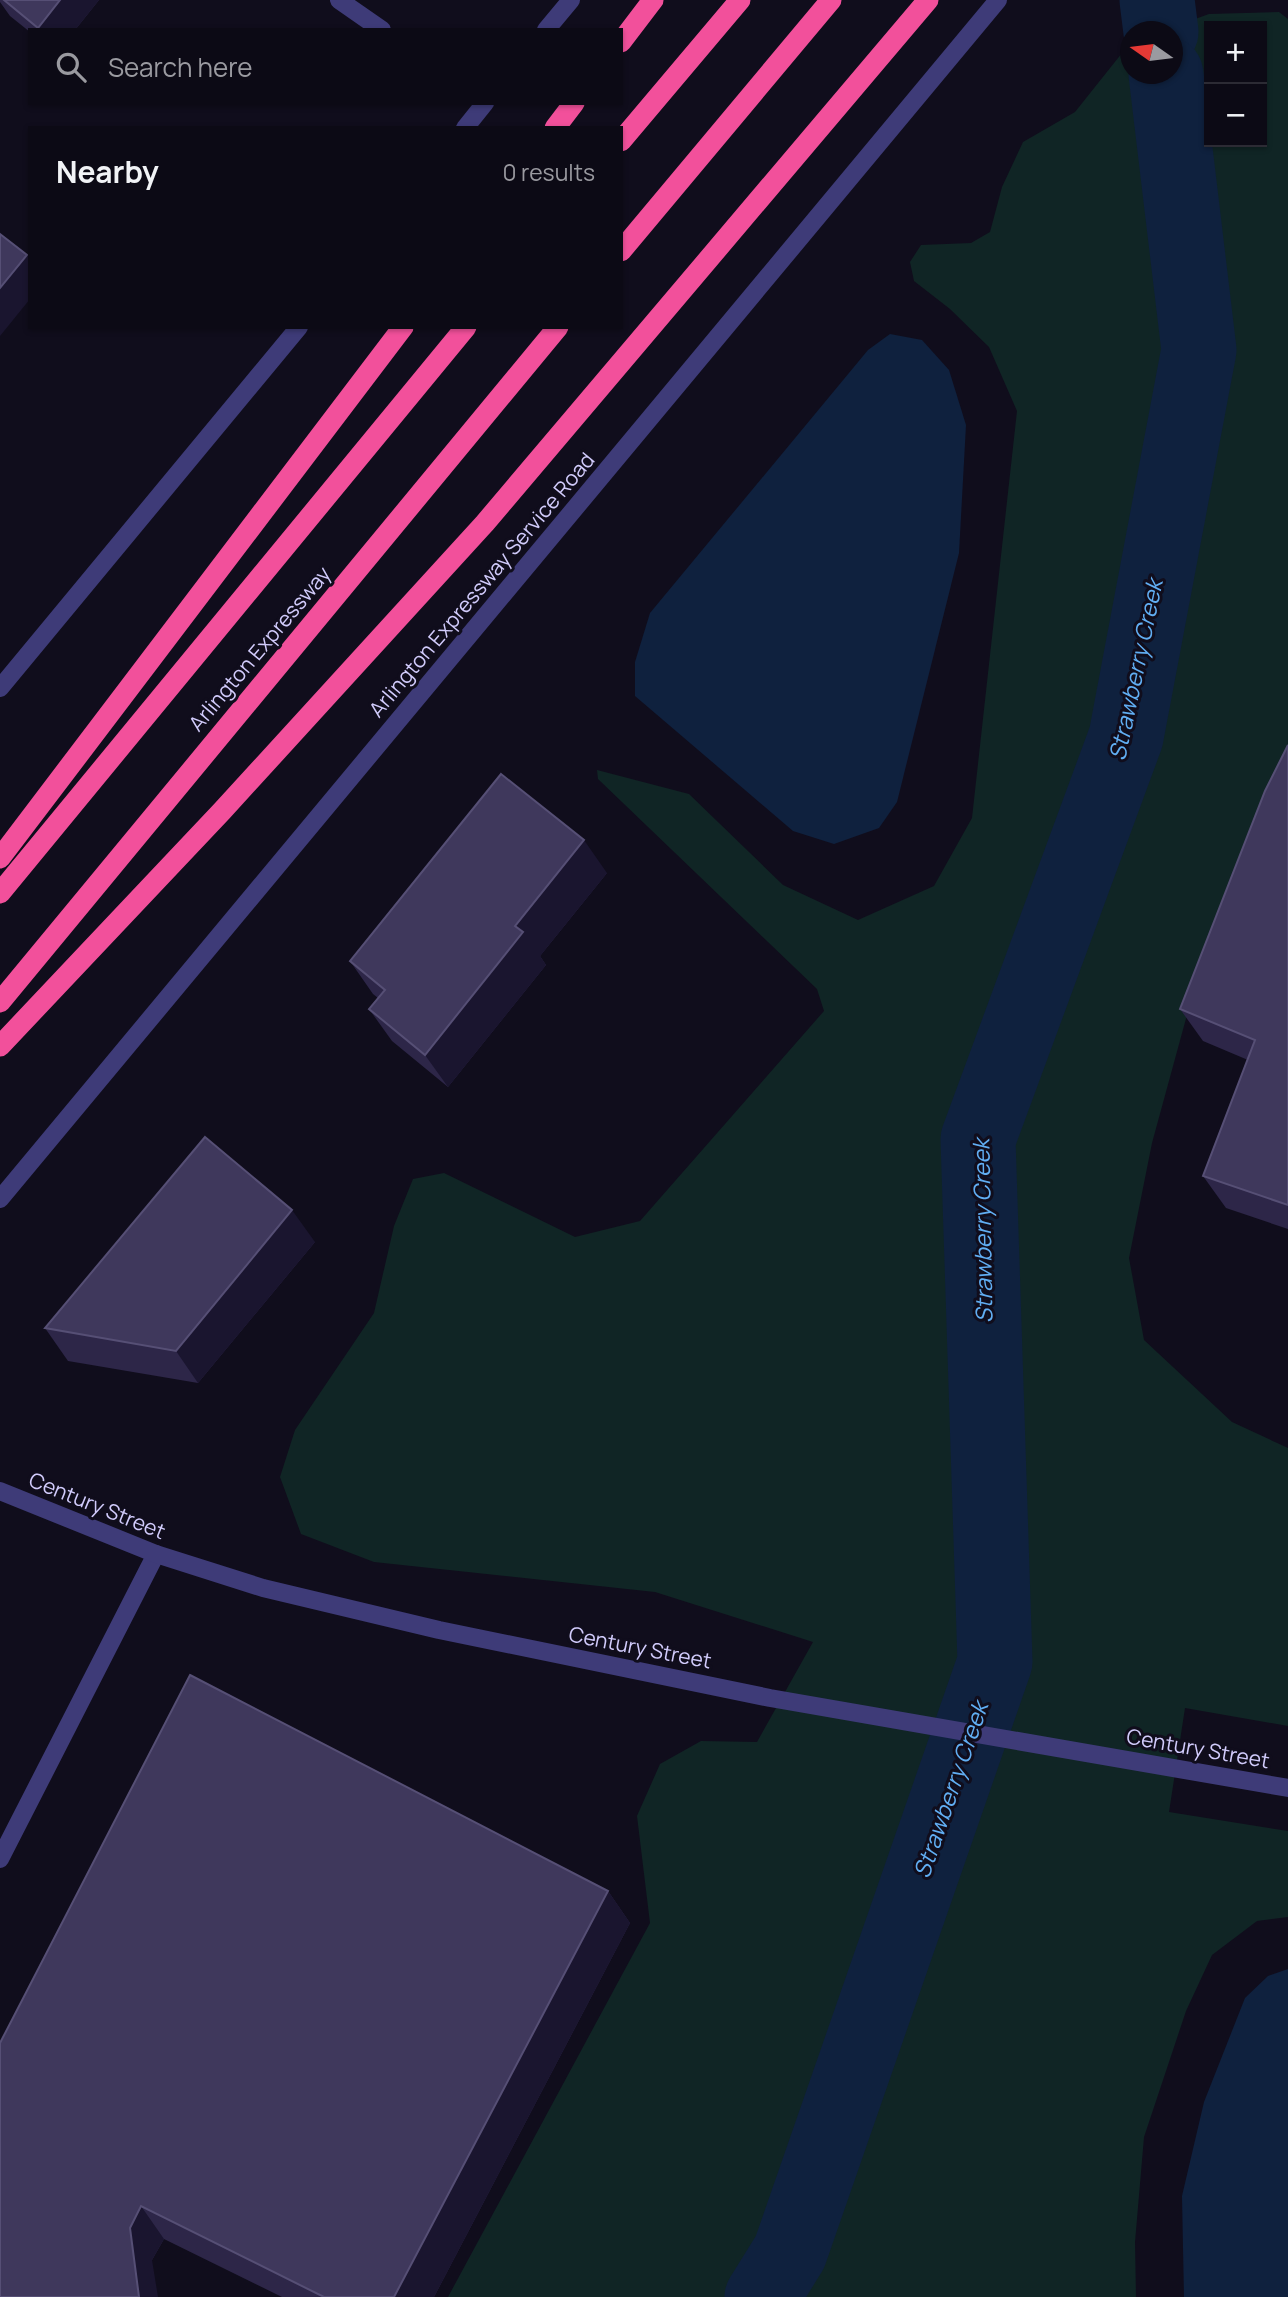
<!DOCTYPE html>
<meta charset="utf-8">
<style>
:root{--surface:#0c0a15;--page:#1a1822;--text:#f1f3f6;--muted:#9a9aa0;--line:#2c2b34}
body{margin:0;font-family:Manrope,sans-serif;background:var(--page);color:var(--text)}
.controls{position:absolute;right:21px;top:21px;display:grid;overflow:hidden;border-radius:0px;box-shadow:0 2px 5px #0004}
.controls button{width:63px;height:63px;display:grid;place-items:center;padding:0;border:0;border-bottom:2px solid var(--line);background:var(--surface);color:var(--text);font:35px sans-serif}
.compass{position:absolute;left:1120px;top:21px;width:63px;height:63px;border-radius:50%;background:var(--surface);box-shadow:0 2px 5px #0004;rotate:284deg}
.list{margin:0;padding:0;list-style:none}
h2{display:flex;justify-content:space-between;align-items:center;height:91px;margin:0;padding:0 28px;font-size:30px}
h2 small{font-size:23px;font-weight:400;color:var(--muted)}
.icon{flex:none;width:38px;height:38px;fill:none;stroke:currentColor;stroke-width:2;stroke-linecap:round;stroke-linejoin:round}
.map{position:relative;flex:none;width:1288px;height:2297px;overflow:hidden}
.search{position:absolute;background:var(--surface);box-shadow:0 2px 5px #0004;left:28px;top:28px;width:595px;height:77px;display:flex;align-items:center;gap:18px;box-sizing:border-box;padding:0 24px;border-radius:0px;color:var(--muted);font-size:26px}
.panel{position:absolute;background:var(--surface);box-shadow:0 2px 5px #0004;left:28px;top:126px;width:595px;height:203px;border-radius:0px}
.map>svg:first-child{display:block}
.green{fill:#102525;fill-rule:evenodd}
.water{fill:#0f213e}
.lines{fill:none;stroke-linecap:round;stroke-linejoin:round}
.river{stroke:#0f213e;stroke-width:75}
.service{stroke:#3e3b78;stroke-width:18}
.tertiary{stroke:#3e3b78;stroke-width:18}
.motorway{stroke:#f2509b;stroke-width:21}
.wall{fill:#2d2648}
.shaded-wall{fill:#1a152f}
.building{fill:#3f385c;stroke:#564f75;stroke-width:2}
.labels{text-anchor:middle;stroke-width:6;stroke-linejoin:round;paint-order:stroke}
.street-label{font-size:21px;fill:#d1cbfb;stroke:#100d1c}
.water-label{font-size:23px;font-style:italic;fill:#61aef3;stroke:#100d1c}
</style>
<div class="map">
<svg width="1288" height="2297" viewBox="0 0 1288 2297">
<rect width="100%" height="100%" fill="#100d1c"/>
<path class="green" d="M1279,12l9,7v766l-89,186 -47,172 -23,115 15,82 88,82 56,26v278l-103,-18 -16,104 119,19v86l-31,4 -45,34 -26,56 -42,126 -9,105 1,55h-688l202,-374 -13,-107 23,-52 41,-23 56,1 56,-100 -158,-50 -281,-30 -73,-28 -21,-57 15,-47 79,-117 20,-87 19,-47 31,-6 131,64 65,-16 184,-210 -7,-22 -219,-210 -1,-9 92,24 94,91 75,35 76,-34 38,-68 45,-407 -28,-64 -39,-38 -36,-28 -4,-19 11,-17 50,-2 19,-11 12,-45 21,-45 52,-30 55,-69v31h42v-42l-10,-1 47,-17zM1209,26h53v116h-53z"/>
<g class="water">
<polygon points="890,334 922,340 949,370 966,425 959,553 897,802 879,828 834,844 793,831 635,696 635,662 650,613 868,350"/>
<polygon points="1288,1969 1288,2297 1184,2297 1182,2196 1204,2102 1245,1998 1268,1976"/>
</g>
<g class="lines">
<g class="river">
<polyline points="1157,0 1161,32"/>
<polyline points="762,2297 790,2252 995,1662 978,1139 1126,737 1199,350 1166,74"/>
</g>
<g class="service">
<polyline points="339,0 382,30"/>
<polyline points="0,1859 156,1554"/>
</g>
<g class="tertiary">
<polyline points="546,30 571,0"/>
<polyline points="465,128 485,103"/>
<polyline points="0,688 299,327"/>
<polyline points="0,1199 998,0"/>
<polyline points="0,1491 156,1554 263,1588 439,1630 770,1698 1288,1788"/>
</g>
<g class="motorway">
<polyline points="621,42 653,0"/>
<polyline points="555,128 574,103"/>
<polyline points="621,141 740,0"/>
<polyline points="621,251 831,0"/>
<polyline points="0,858 403,327"/>
<polyline points="0,893 466,327"/>
<polyline points="0,1002 558,327"/>
<polyline points="0,1046 222,811 485,523 928,0"/>
</g>
</g>
<g class="wall">
<polygon points="0,0 99,0 75,30 30,30 30,32 10,16 0,2"/>
<polygon points="1288,745 1288,1229 1226,1208 1203,1176 1248,1060 1203,1041 1180,1009"/>
<polygon points="607,873 540,956 546,965 448,1087 392,1041 369,1009 378,998 373,994 350,961"/>
<polygon points="315,1242 198,1383 68,1361 45,1328"/>
<polygon points="608,1891 630,1923 434,2297 282,2297 164,2239 152,2260 0,2297"/>
</g>
<g class="shaded-wall">
<polygon points="60,0 99,0 75,30 40,30 38,28"/>
<polygon points="27,255 30,259 30,299 0,336 0,288"/>
<polygon points="584,840 607,873 540,956 546,965 448,1087 425,1055 515,926"/>
<polygon points="292,1210 315,1242 198,1383 176,1351"/>
<polygon points="608,1891 630,1923 434,2297 394,2297"/>
<polygon points="141,2206 164,2239 152,2260 158,2297 139,2297 130,2228"/>
</g>
<g class="building">
<polygon points="4,0 60,0 38,28"/>
<polygon points="0,234 27,255 0,288"/>
<polygon points="1288,745 1288,1205 1203,1176 1255,1040 1180,1009 1265,791"/>
<polygon points="501,774 584,840 515,926 523,932 425,1055 369,1009 385,990 350,961"/>
<polygon points="205,1137 292,1210 176,1351 45,1328"/>
<polygon points="190,1675 608,1891 394,2297 324,2297 141,2206 130,2228 139,2297 0,2297 0,2043"/>
</g>
<g class="labels">
<g class="street-label">
<text transform="translate(482 585) rotate(-50)" y="7">Arlington Expressway Service Road</text>
<text transform="translate(260 649) rotate(-50)" y="7">Arlington Expressway</text>
<text transform="translate(97 1506) rotate(22)" y="7">Century Street</text>
<text transform="translate(640 1648) rotate(11)" y="7">Century Street</text>
<text transform="translate(1198 1749) rotate(10)" y="7">Century Street</text>
</g>
<g class="water-label">
<text transform="translate(1136 670) rotate(-78)" y="8">Strawberry Creek</text>
<text transform="translate(983 1231) rotate(-91)" y="8">Strawberry Creek</text>
<text transform="translate(951 1790) rotate(-71)" y="8">Strawberry Creek</text>
</g>
</g>
</svg>
<div class="controls">
<button>+</button>
<button>−</button>
</div>
<svg class="compass" viewBox="-18 -18 36 36"><path d="M0-13l5 13h-10z" fill="#e53935"/><path d="M0 13l5-13h-10z" fill="#9a9aa0"/></svg>
<div class="search"><svg class="icon" aria-label="search" viewBox="0 0 24 24"><circle cx="10" cy="10" r="6"/><path d="M15 15l6 6"/></svg>Search here</div>
<section class="panel">
<h2>Nearby<small>0 results</small></h2>
<ul class="list">
</ul>
</section>
</div>
